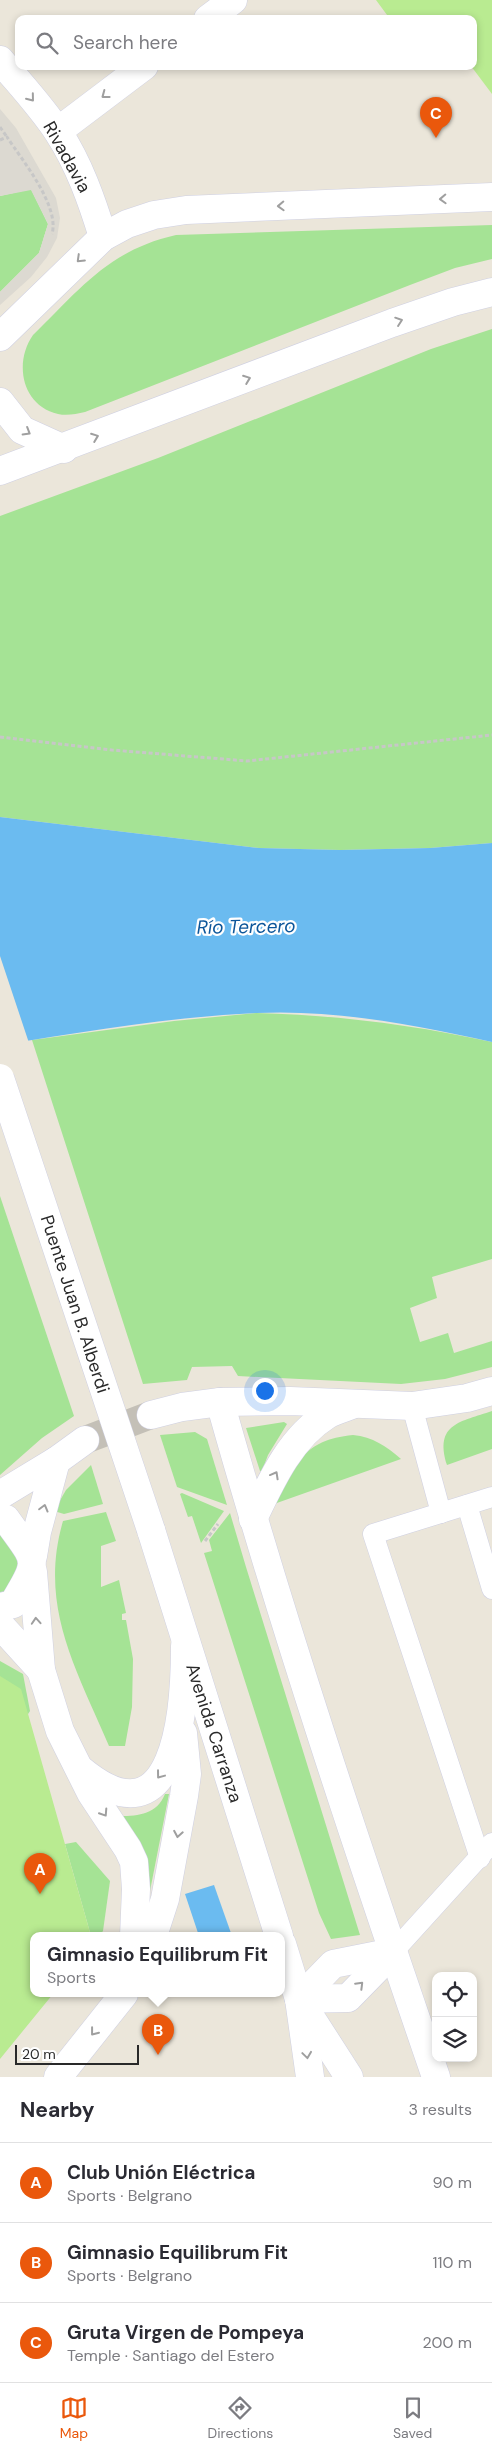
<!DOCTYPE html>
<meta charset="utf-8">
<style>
:root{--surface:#fff;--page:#f7f7f7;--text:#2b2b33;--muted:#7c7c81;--line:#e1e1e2;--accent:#ea580c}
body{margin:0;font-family:"DM Sans",sans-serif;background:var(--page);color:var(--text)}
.controls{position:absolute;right:15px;bottom:15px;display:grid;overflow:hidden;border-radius:10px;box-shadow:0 2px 8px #0003}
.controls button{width:45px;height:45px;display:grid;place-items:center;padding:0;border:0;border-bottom:1px solid var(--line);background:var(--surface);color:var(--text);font:25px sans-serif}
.scale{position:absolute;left:15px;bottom:12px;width:124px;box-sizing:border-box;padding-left:5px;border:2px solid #292929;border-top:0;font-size:14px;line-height:18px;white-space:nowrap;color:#292929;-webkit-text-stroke:4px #fff;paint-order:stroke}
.you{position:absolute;left:264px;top:1390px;width:18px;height:18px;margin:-12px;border:4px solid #fff;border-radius:50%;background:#1a73e8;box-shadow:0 0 0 8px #1a73e833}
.badge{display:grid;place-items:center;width:32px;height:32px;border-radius:50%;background:var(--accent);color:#fff;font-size:16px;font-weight:700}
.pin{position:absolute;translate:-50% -41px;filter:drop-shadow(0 1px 2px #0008)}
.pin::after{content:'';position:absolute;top:26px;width:18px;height:15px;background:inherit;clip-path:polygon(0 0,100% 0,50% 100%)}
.popup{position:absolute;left:30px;top:1932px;width:255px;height:65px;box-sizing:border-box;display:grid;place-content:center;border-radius:10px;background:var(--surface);filter:drop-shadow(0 1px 4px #0005);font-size:16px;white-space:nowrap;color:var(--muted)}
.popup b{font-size:19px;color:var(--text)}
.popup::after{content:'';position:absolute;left:50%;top:100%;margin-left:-10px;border:10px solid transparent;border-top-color:var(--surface)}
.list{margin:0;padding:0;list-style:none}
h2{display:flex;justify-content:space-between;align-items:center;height:65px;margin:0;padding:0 20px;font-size:21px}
h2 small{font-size:16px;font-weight:400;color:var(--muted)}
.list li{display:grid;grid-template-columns:32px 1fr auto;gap:15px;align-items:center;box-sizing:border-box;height:80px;padding:0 20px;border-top:1px solid var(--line)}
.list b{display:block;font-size:19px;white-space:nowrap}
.list p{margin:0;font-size:16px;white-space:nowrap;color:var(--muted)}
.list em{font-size:16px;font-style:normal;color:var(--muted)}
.icon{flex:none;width:28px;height:28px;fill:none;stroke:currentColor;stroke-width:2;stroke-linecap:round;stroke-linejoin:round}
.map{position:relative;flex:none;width:492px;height:2077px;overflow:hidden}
.search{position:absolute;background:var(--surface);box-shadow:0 2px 8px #0003;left:15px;right:15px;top:15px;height:55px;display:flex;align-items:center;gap:12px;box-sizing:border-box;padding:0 18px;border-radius:10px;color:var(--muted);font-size:19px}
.sheet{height:305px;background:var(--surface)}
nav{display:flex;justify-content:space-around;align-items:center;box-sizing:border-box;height:70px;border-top:1px solid var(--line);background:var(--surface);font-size:14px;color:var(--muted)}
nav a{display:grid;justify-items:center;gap:2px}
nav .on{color:var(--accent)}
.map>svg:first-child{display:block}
.green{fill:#a5e395}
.pitch{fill:#b9eb91}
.plaza{fill:#dcd9d1}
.water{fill:#6bbbf0}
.pier{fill:#ebe6da}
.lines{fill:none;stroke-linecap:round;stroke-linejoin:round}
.minor-tunnel{stroke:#c4c0b7;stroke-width:28;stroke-dasharray:28 14;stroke-linecap:butt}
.service-casing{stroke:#cfd0e2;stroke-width:21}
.minor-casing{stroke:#cfd0e2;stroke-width:29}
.secondary-casing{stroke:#cfd0e2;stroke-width:29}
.path{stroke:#c7c7c7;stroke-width:3;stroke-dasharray:4 2.5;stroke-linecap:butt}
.service{stroke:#fff;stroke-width:20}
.minor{stroke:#fff;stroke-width:28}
.secondary{stroke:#fff;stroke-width:28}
.secondary-bridge-casing{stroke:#cfd0e2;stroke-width:29;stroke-linecap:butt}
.secondary-bridge{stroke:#fff;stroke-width:28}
.oneway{stroke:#9f9f9f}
.labels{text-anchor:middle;stroke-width:4.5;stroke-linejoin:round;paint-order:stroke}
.street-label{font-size:18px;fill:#292929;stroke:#fff}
.water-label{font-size:19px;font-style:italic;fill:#0c569a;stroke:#fff}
</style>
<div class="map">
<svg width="492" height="2077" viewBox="0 0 492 2077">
<rect width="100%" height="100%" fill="#ebe6da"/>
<g class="green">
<polygon points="31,189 48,224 39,253 0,292 0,196"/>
<path d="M492,225v34l-37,9 -45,17 -325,127c-9,2 -18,4 -27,2 -37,-9 -44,-52 -25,-79 47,-46 76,-85 143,-100z"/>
<polygon points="492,329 492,843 430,848 340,850 259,848 0,817 0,516 158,458 431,349"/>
<path d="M256,1013c81,2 158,12 236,29v217l-60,18 5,21 -27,10 10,34 28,-9 6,20 38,-12v26l-47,12 -44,5 -163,-8 -6,-10 -40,1 -5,13 -44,4 -111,-344 142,-19z"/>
<polygon points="0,1196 74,1416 42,1438 0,1475"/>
<path d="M492,1411v38l-45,16c-13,-42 14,-43 45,-54z"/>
<polygon points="284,1422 287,1424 268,1455 262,1471 260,1471 246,1428"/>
<polygon points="195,1432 207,1439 227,1505 177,1487 160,1435"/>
<path d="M353,1435c20,2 33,11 48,24l-127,45c23,-40 28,-64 79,-69z"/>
<polygon points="91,1465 103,1504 64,1514 54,1511 66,1490"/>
<polygon points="182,1493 224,1511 201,1543 192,1516 188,1517 180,1494"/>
<path d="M106,1512l10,29 -15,5v41l18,-7 7,33 -4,1v6h4l7,39 -1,48 -7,39h-16c-32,-76 -71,-139 -46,-225z"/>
<polygon points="230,1513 246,1567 360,1935 331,1939 319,1913 204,1553 212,1551 209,1540"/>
<polygon points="0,1532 22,1566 9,1593 0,1596"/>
<polygon points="0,1661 23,1674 30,1711 12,1739 0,1745"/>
<path d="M165,1794h4l-21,107 -28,-85c19,0 37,-2 45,-22z"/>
<polygon points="76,1842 110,1881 103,1931 99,1936 91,1936 65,1844"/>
</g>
<g class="pitch">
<polygon points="376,0 492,0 492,94 471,66 473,66 473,19 390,19"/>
<polygon points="0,1676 21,1689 91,1936 34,1936 34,1994 53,1994 0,2059"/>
</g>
<polygon class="plaza" points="0,109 16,128 56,198 60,218 57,238 47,257 31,277 0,305 0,292 39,253 48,224 31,190 0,196"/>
<g class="water">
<path d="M0,817l259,31 81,2 90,-2 62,-5v199c-77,-17 -158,-33 -236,-29 -86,4 -172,19 -256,32z"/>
<polygon points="214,1885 232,1936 199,1936 185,1894"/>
</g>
<polygon class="pier" points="0,956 29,1043 0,1048"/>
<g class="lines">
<polyline class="minor-tunnel" points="85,1440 151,1415"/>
<g class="service-casing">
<g id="service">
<polyline points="412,1406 441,1513"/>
<polyline points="467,1505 492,1589"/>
<polyline points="480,1858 373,1534 492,1497"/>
<polyline points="393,1952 492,1843"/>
</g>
</g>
<g class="minor-casing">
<g id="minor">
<polyline points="208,19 233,0"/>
<path d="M0,60c19,23 41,46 58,72 21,32 34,69 45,105"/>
<polyline points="58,131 144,66"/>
<path d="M220,1402c64,228 139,451 216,675"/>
<polyline points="151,1415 182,1407 220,1402 290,1401 412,1406 467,1398 492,1391"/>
<polyline points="56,1461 85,1440"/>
<polyline points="0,1495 56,1461 37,1532 33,1556"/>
<path d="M0,1519h6c31,44 35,38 7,85l-13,3"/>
<path d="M253,1519c18,-38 37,-81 74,-104 7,-4 17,-7 25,-10"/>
<polyline points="33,1572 41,1670 60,1731 91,1793 128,1849 134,1862 136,1889 134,1936"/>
<polyline points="0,1625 41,1670"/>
<path d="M81,1770c96,79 104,-63 104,-124"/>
<polyline points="153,1936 165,1899 184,1796 187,1774 183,1733"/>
<polyline points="299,1999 348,1998 393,1952"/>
<polyline points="299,1999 333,1964 393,1952"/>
<polyline points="58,2077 124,1994"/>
</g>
</g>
<g class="secondary-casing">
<g id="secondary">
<polyline points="0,337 103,237 127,224 154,215 186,210 492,197"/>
<polyline points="0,402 22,430 64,449"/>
<polyline points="0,471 392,323 453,302 492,292"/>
<polyline points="151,1530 279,1936"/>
<polyline points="282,1944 299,1999 310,2077"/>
<polyline points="304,2007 349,2077"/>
</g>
</g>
<g class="path">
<polyline points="0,127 7,137"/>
<path d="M0,140l7,-3c15,23 53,69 45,97"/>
<polyline points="0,737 112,750 247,761 492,735"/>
<polyline points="205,1541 218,1524"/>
</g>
<use href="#service" class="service"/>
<use href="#minor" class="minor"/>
<use href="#secondary" class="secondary"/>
<g class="secondary-bridge-casing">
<polyline id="secondary-bridge" points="0,1078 151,1530"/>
</g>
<use href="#secondary-bridge" class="secondary-bridge"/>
</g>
<defs><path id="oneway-chevron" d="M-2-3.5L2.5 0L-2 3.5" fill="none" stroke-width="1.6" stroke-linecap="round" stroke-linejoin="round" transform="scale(1.25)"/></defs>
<g class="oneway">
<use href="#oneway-chevron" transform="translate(105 95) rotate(143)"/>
<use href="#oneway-chevron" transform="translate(31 98) rotate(51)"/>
<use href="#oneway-chevron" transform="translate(443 199) rotate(178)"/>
<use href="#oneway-chevron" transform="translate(281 206) rotate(178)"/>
<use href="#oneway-chevron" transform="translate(80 259) rotate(136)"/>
<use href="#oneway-chevron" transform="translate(399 321) rotate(-19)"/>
<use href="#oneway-chevron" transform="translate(247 379) rotate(-21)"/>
<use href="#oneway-chevron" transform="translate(27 432) rotate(31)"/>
<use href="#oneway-chevron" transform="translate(95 437) rotate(-21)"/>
<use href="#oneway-chevron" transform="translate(275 1475) rotate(-61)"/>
<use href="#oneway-chevron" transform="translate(44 1508) rotate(-75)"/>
<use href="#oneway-chevron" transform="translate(36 1621) rotate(-94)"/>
<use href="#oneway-chevron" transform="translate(160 1775) rotate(127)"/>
<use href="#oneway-chevron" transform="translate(104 1813) rotate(57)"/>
<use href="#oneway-chevron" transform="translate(178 1834) rotate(100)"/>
<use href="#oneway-chevron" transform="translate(360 1985) rotate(-45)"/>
<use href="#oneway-chevron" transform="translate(94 2032) rotate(128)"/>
<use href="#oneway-chevron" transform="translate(307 2055) rotate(82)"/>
</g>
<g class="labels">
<g class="street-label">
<text transform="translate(67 157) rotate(61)" y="6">Rivadavia</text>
<text transform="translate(75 1304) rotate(72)" y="6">Puente Juan B. Alberdi</text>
<text transform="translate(214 1733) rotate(72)" y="6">Avenida Carranza</text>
</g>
<g class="water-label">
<text transform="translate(246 926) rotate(-1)" y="7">Río Tercero</text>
</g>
</g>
</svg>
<div class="controls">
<button><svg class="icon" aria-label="locate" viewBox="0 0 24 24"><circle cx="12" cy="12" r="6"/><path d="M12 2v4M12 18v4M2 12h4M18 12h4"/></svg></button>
<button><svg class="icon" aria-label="layers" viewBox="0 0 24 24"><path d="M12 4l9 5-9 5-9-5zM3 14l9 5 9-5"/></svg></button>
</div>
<div class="scale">20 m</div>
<div class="you"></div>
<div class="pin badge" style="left:40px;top:1894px">A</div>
<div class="pin badge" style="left:158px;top:2055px">B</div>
<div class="popup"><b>Gimnasio Equilibrum Fit</b>Sports</div>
<div class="pin badge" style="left:436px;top:138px">C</div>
<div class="search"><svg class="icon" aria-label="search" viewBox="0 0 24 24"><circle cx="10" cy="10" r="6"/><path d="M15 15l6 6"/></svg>Search here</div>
</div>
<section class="sheet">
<h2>Nearby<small>3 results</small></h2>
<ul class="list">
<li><span class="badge">A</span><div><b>Club Unión Eléctrica</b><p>Sports · Belgrano</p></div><em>90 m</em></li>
<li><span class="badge">B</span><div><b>Gimnasio Equilibrum Fit</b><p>Sports · Belgrano</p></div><em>110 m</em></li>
<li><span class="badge">C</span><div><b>Gruta Virgen de Pompeya</b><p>Temple · Santiago del Estero</p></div><em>200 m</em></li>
</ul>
</section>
<nav>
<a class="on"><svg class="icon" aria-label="map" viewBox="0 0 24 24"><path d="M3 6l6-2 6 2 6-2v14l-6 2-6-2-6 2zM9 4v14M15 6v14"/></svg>Map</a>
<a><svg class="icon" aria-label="directions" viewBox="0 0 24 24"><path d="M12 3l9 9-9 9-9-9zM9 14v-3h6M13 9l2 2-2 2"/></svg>Directions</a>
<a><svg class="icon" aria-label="saved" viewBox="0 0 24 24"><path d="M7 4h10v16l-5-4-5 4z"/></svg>Saved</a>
</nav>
